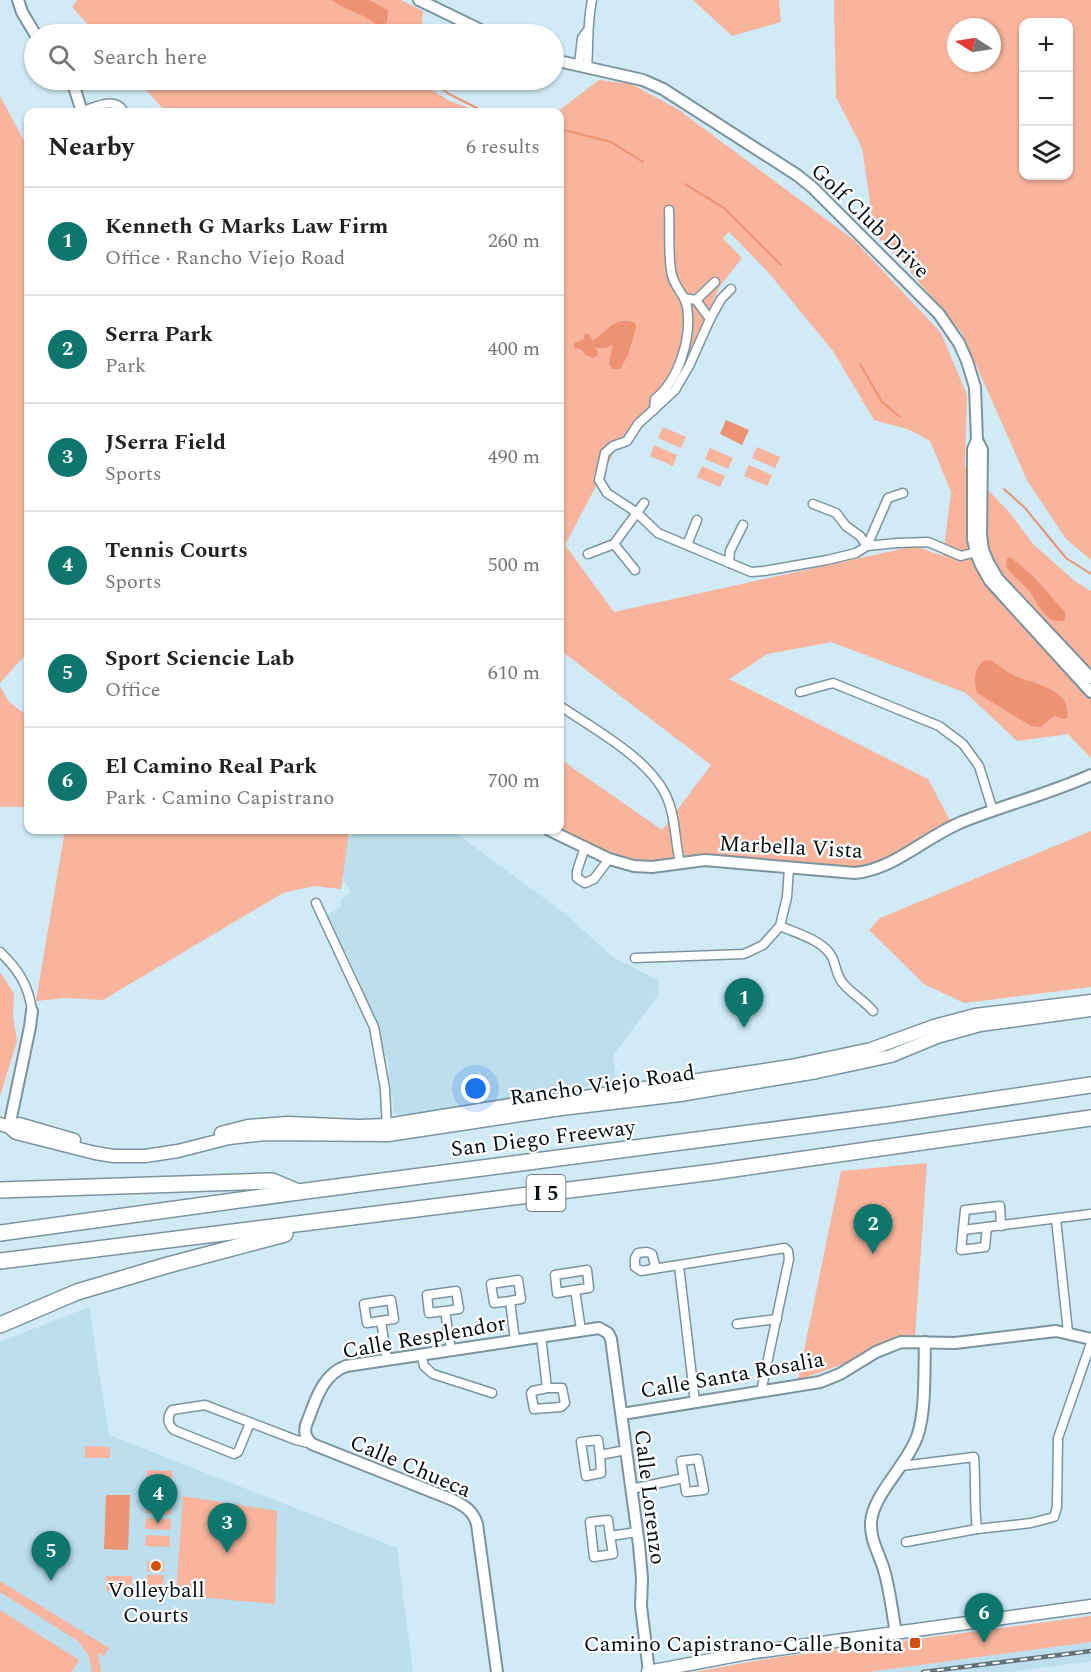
<!DOCTYPE html>
<meta charset="utf-8">
<style>
:root{--surface:#fff;--page:#f6f6f6;--text:#222;--muted:#767676;--line:#e0e0e0;--accent:#0f766e}
body{margin:0;font-family:Spectral,serif;background:var(--page);color:var(--text)}
.controls{position:absolute;right:18px;top:18px;display:grid;overflow:hidden;border-radius:12px;box-shadow:0 2px 4px #0004}
.controls button{width:54px;height:54px;display:grid;place-items:center;padding:0;border:0;border-bottom:2px solid var(--line);background:var(--surface);color:var(--text);font:30px sans-serif}
.compass{position:absolute;left:947px;top:18px;width:54px;height:54px;border-radius:50%;background:var(--surface);box-shadow:0 2px 4px #0004;rotate:282deg}
.you{position:absolute;left:476px;top:1089px;width:21px;height:21px;margin:-15px;border:4px solid #fff;border-radius:50%;background:#1a73e8;box-shadow:0 0 0 9px #1a73e833}
.badge{display:grid;place-items:center;width:39px;height:39px;border-radius:50%;background:var(--accent);color:#fff;font-size:20px;font-weight:700}
.pin{position:absolute;translate:-50% -50px;filter:drop-shadow(0 2px 3px #0008)}
.pin::after{content:'';position:absolute;top:32px;width:21px;height:18px;background:inherit;clip-path:polygon(0 0,100% 0,50% 100%)}
.list{margin:0;padding:0;list-style:none}
h2{display:flex;justify-content:space-between;align-items:center;height:78px;margin:0;padding:0 24px;font-size:26px}
h2 small{font-size:20px;font-weight:400;color:var(--muted)}
.list li{display:grid;grid-template-columns:39px 1fr auto;gap:18px;align-items:center;box-sizing:border-box;height:108px;padding:0 24px;border-top:2px solid var(--line)}
.list b{display:block;font-size:22px;white-space:nowrap}
.list p{margin:0;font-size:20px;white-space:nowrap;color:var(--muted)}
.list em{font-size:20px;font-style:normal;color:var(--muted)}
.icon{flex:none;width:33px;height:33px;fill:none;stroke:currentColor;stroke-width:2;stroke-linecap:round;stroke-linejoin:round}
.map{position:relative;flex:none;width:1091px;height:1672px;overflow:hidden}
.search{position:absolute;background:var(--surface);box-shadow:0 2px 4px #0004;left:24px;top:24px;width:540px;height:66px;display:flex;align-items:center;gap:15px;box-sizing:border-box;padding:0 21px;border-radius:33px;color:var(--muted);font-size:22px}
.panel{position:absolute;background:var(--surface);box-shadow:0 2px 4px #0004;left:24px;top:108px;width:540px;height:726px;border-radius:12px}
.map>svg:first-child{display:block}
.built{fill:#bcdeed}
.green{fill:#f8b49d;fill-rule:evenodd}
.water{fill:#ed9272}
.lines{fill:none;stroke-linecap:round;stroke-linejoin:round}
.stream{stroke:#ed9272;stroke-width:2}
.minor-casing{stroke:#7c949e;stroke-width:11}
.tertiary-casing{stroke:#7c949e;stroke-width:14}
.secondary-casing{stroke:#7c949e;stroke-width:15}
.motorway-casing{stroke:#7c949e;stroke-width:18}
.minor{stroke:#fff;stroke-width:8}
.tertiary{stroke:#fff;stroke-width:10}
.secondary{stroke:#fff;stroke-width:12}
.motorway{stroke:#fff;stroke-width:15}
.rail-casing{stroke:#62727a;stroke-width:4.5}
.rail{stroke:#fff;stroke-width:2;stroke-dasharray:7;stroke-linecap:butt}
.poi-dot{fill:#d44e13;stroke:#fff;stroke-width:2}
.labels{text-anchor:middle;stroke-width:4.5;stroke-linejoin:round;paint-order:stroke}
.shield{fill:#fff;stroke:#515659;stroke-width:1.5}
.shield-label{font-size:21px;font-weight:bold;fill:#060e12}
.street-label{font-size:22px;fill:#060e12;stroke:#fff}
.poi-label{font-size:22px;fill:#060e12;stroke:#fff}
</style>
<div class="map">
<svg width="1091" height="1672" viewBox="0 0 1091 1672">
<rect width="100%" height="100%" fill="#d0eaf6"/>
<g class="built">
<polygon points="358,830 455,830 468,842 564,913 613,957 659,981 659,994 613,1056 616,1081 549,1094 407,1117 394,1113 388,1062 372,1014 357,975 327,915 342,906 340,901 351,891 340,874 345,842"/>
<polygon points="89,1307 109,1435 397,1548 413,1672 0,1672 0,1342"/>
<polygon points="1091,1642 1091,1661 1010,1672 868,1672"/>
</g>
<g class="green">
<polygon points="77,0 401,0 423,11 421,34 96,34 72,7"/>
<polygon points="693,0 779,0 781,22 732,36"/>
<path d="M834,0h257v560l-25,-21 -39,-59 -65,-147 -61,-72 -26,-27 -13,-86 -26,-51zM1024,22h44v154h-44zM956,27h36v36h-36z"/>
<polygon points="137,80 419,80 418,82 450,101 481,112 166,112"/>
<path d="M599,80l32,4 45,24 178,132 87,93 26,62 -2,71 45,47 23,31 43,38 15,9v167l-23,-24 -51,7 -51,-48 -135,-51 -63,12 -39,25 199,100 25,47 -82,44 -166,-10 -71,6 -74,-36v-71l102,71 49,-65 -151,-115v-538h-3zM729,232l39,40 65,79 41,69 36,10 20,11 21,51 -8,64 -28,-10 -301,66 -49,-67 49,-93 60,-68 46,-98 22,-28 -19,-20z"/>
<polygon points="0,96 28,148 28,652 0,683"/>
<polygon points="663,427 686,437 681,448 658,438"/>
<polygon points="654,445 677,455 673,466 650,456"/>
<polygon points="757,447 780,457 775,468 752,458"/>
<polygon points="710,448 733,458 728,469 705,459"/>
<polygon points="749,465 772,475 767,486 744,476"/>
<polygon points="702,466 725,476 720,487 697,477"/>
<polygon points="0,686 9,702 28,716 28,807 0,807"/>
<polygon points="65,830 337,830 349,831 341,889 314,886 283,893 103,1000 65,998 36,1001"/>
<polygon points="1091,831 1091,987 964,1003 924,984 869,930 880,918"/>
<polygon points="0,972 14,994 13,1016 17,1041 0,1096"/>
<polygon points="927,1163 915,1337 886,1342 846,1363 798,1380 841,1171"/>
<polygon points="85,1446 110,1447 110,1458 85,1458"/>
<polygon points="147,1470 172,1471 172,1482 147,1481"/>
<polygon points="147,1487 172,1488 171,1499 146,1498"/>
<polygon points="183,1496 277,1511 275,1604 176,1595"/>
<polygon points="147,1502 171,1503 171,1514 146,1513"/>
<polygon points="146,1518 171,1519 170,1530 145,1529"/>
<polygon points="146,1535 170,1536 170,1547 145,1546"/>
<polygon points="147,1561 164,1561 164,1572 147,1571"/>
<polygon points="147,1575 164,1575 163,1585 146,1585"/>
<polygon points="106,1576 132,1576 131,1592 106,1591"/>
<polygon points="0,1581 109,1648 104,1656 98,1653 101,1672 92,1672 89,1656 78,1641 0,1592"/>
<polygon points="0,1610 79,1660 72,1672 0,1672"/>
<polygon points="1091,1616 1091,1642 868,1672 694,1672 773,1658"/>
</g>
<g class="water">
<path d="M331,0h38l19,10 -1,12 -5,5c-7,-2 -8,-5 -14,-8 -11,-7 -26,-11 -37,-19z"/>
<polygon points="621,321 629,321 635,323 636,327 628,355 620,369 612,369 609,363 613,345 605,348 595,348 598,352 598,355 593,358 586,355 582,350 574,348 574,343 583,340 585,334 590,335 593,341 613,324"/>
<polygon points="726,420 749,430 742,445 720,434"/>
<path d="M1009,557c23,14 38,35 56,55v8c-18,7 -27,-17 -35,-28 -7,-9 -17,-15 -24,-25l1,-8z"/>
<path d="M991,660c8,5 16,13 24,16 19,8 58,13 52,42l-3,1 -10,-3 -13,11 -10,-1 -54,-33c-3,-13 -4,-22 6,-32z"/>
<polygon points="106,1495 130,1495 128,1550 104,1549"/>
</g>
<g class="lines">
<g class="stream">
<polyline points="432,82 449,94 485,112"/>
<polyline points="560,129 611,142 643,162"/>
<polyline points="685,184 724,208 781,265"/>
<polyline points="860,364 882,402 900,417"/>
<polyline points="1004,489 1025,508 1066,558 1091,574"/>
</g>
<g class="minor-casing">
<g id="minor">
<polyline points="579,65 582,38 587,31"/>
<path d="M587,67c2,-23 0,-44 5,-67"/>
<path d="M82,111c14,-4 34,-15 42,1"/>
<polyline points="731,289 721,299 710,319 689,366 675,390 638,424 627,441 613,446 605,453 599,480 607,493 636,512 658,533 751,572 764,571 827,560 856,553 867,546 897,543 928,542 961,556 980,551"/>
<polyline points="684,298 696,300 710,319"/>
<polyline points="696,300 715,282"/>
<path d="M654,410l1,-11c24,-19 37,-62 32,-92 -2,-14 -14,-19 -16,-37 -3,-20 -1,-41 -2,-60"/>
<polyline points="813,504 836,513 846,526 860,536 867,546"/>
<polyline points="687,545 697,520"/>
<polyline points="867,546 888,498 903,493"/>
<polyline points="588,554 614,544"/>
<polyline points="729,563 730,551 743,525"/>
<polyline points="635,570 614,544 644,503"/>
<polyline points="800,692 833,683 939,726 963,744 979,766 993,811"/>
<path d="M560,706c34,23 96,56 109,97 7,19 6,40 11,59"/>
<polyline points="585,847 577,871 577,878 585,883 594,879 609,859"/>
<polyline points="316,903 374,1027 385,1089 387,1129"/>
<path d="M780,926c16,7 43,14 52,31 4,8 4,17 10,25 8,11 21,17 31,29"/>
<path d="M0,952c18,17 29,34 32,59"/>
<polyline points="635,958 744,954 763,945 780,926 787,897 789,868"/>
<polyline points="1056,1219 1068,1332"/>
<polyline points="987,1227 985,1247 961,1250 965,1210 1000,1206 1001,1226"/>
<polyline points="963,1230 1091,1214"/>
<polyline points="679,1266 695,1402"/>
<polyline points="651,1269 655,1265 652,1254 647,1252 638,1253 635,1258 635,1267 641,1271 785,1248 788,1251 789,1259 761,1392"/>
<polyline points="575,1290 589,1288 587,1270 555,1275 557,1293 575,1290 581,1330"/>
<polygon points="391,1300 394,1319 367,1323 364,1304"/>
<polyline points="510,1301 521,1299 518,1280 491,1284 494,1303 510,1301 515,1340"/>
<polyline points="445,1311 459,1309 456,1291 427,1295 429,1313 445,1311 451,1350"/>
<polyline points="381,1321 387,1360"/>
<polyline points="737,1324 777,1319"/>
<polyline points="541,1336 547,1388 562,1388 565,1403 561,1407 534,1409 531,1393 533,1391 547,1388"/>
<polyline points="421,1354 424,1366 433,1374 492,1393"/>
<path d="M250,1423l-12,29 -4,2 -60,-24c-7,-6 -7,-13 -2,-20l33,-5 91,35 16,4"/>
<polyline points="600,1455 601,1473 586,1476 581,1442 598,1440 600,1455 626,1450"/>
<path d="M901,1466l73,-9c2,24 0,48 3,72"/>
<polyline points="631,1489 684,1478 686,1492 704,1490 698,1459 681,1461 684,1478"/>
<polyline points="610,1536 613,1554 594,1557 590,1522 608,1520 610,1536 637,1532"/>
<polyline points="906,1542 977,1529 1031,1523 1054,1517 1057,1507 1058,1438 1091,1343"/>
</g>
</g>
<g class="tertiary-casing">
<g id="tertiary">
<polyline points="18,0 22,12 35,34"/>
<polyline points="419,0 489,34"/>
<polyline points="554,60 643,80 663,89 797,175 812,187 939,314 959,343 967,361 975,387 977,440 982,450 981,535 983,550 988,562 998,579 1091,678"/>
<polyline points="72,80 82,112"/>
<polyline points="977,440 973,449 973,539 976,553 981,565 990,581 1091,692"/>
<path d="M549,830l60,29 25,7 18,1 53,-7 150,13c40,-4 70,-36 107,-51 42,-17 87,-28 129,-47"/>
<polyline points="9,1127 30,1027 32,1011"/>
<polyline points="622,1414 820,1382 840,1374 876,1352 901,1342 955,1343 1056,1331 1091,1339"/>
<path d="M896,1633c-4,-21 -6,-43 -12,-63 -5,-17 -14,-30 -13,-48 2,-28 38,-59 47,-88 8,-25 6,-65 7,-92"/>
<path d="M497,1672l-20,-148c-4,-13 -12,-18 -24,-24l-141,-56c-6,-6 -8,-10 -6,-19 9,-22 15,-50 40,-59l253,-38 9,5 3,6 28,206 3,33 -1,28 8,66"/>
</g>
</g>
<g class="secondary-casing">
<g id="secondary">
<polyline points="0,1124 9,1127 16,1133 95,1153 114,1156 145,1156 178,1151 229,1138 266,1134 388,1135 561,1109 680,1095 817,1072 891,1056 937,1037 980,1025 1091,1010"/>
<polyline points="9,1127 19,1124 74,1140"/>
<polyline points="221,1133 248,1126 288,1123 358,1126 387,1125 522,1103 578,1098 791,1066 871,1049 934,1026 975,1015 1091,1001"/>
<polyline points="648,1672 748,1653 1091,1606"/>
</g>
</g>
<g class="motorway-casing">
<g id="motorway">
<polyline points="0,1190 272,1181 298,1192"/>
<polyline points="0,1233 298,1192 888,1115 1091,1085"/>
<polyline points="0,1261 713,1172 1091,1118"/>
<polyline points="0,1325 77,1292 168,1265 285,1234"/>
</g>
</g>
<use href="#minor" class="minor"/>
<use href="#tertiary" class="tertiary"/>
<use href="#secondary" class="secondary"/>
<use href="#motorway" class="motorway"/>
<g class="rail-casing">
<polyline id="rail" points="923,1672 1091,1651"/>
</g>
<use href="#rail" class="rail"/>
</g>
<g class="poi-dot">
<circle cx="156" cy="1566" r="6"/>
<rect x="909" y="1637" width="12" height="12" rx="3"/>
</g>
<g class="labels">
<rect class="shield" x="526.5" y="1175" width="39" height="36" rx="4.5"/>
<g class="shield-label">
<text x="546" y="1200">I 5</text>
</g>
<g class="street-label">
<text transform="translate(871 220) rotate(44)" y="8">Golf Club Drive</text>
<text transform="translate(791 846) rotate(3)" y="8">Marbella Vista</text>
<text transform="translate(602 1084) rotate(-8)" y="8">Rancho Viejo Road</text>
<text transform="translate(543 1137) rotate(-7)" y="8">San Diego Freeway</text>
<text transform="translate(424 1336) rotate(-10)" y="8">Calle Resplendor</text>
<text transform="translate(732 1374) rotate(-10)" y="8">Calle Santa Rosalia</text>
<text transform="translate(411 1465) rotate(23)" y="8">Calle Chueca</text>
<text transform="translate(651 1497) rotate(83)" y="8">Calle Lorenzo</text>
</g>
<g class="poi-label">
<text x="156" y="1597">Volleyball<tspan x="156" dy="25">Courts</tspan></text>
<text x="903" y="1651" text-anchor="end">Camino Capistrano-Calle Bonita</text>
</g>
</g>
</svg>
<div class="controls">
<button>+</button>
<button>−</button>
<button><svg class="icon" aria-label="layers" viewBox="0 0 24 24"><path d="M12 4l9 5-9 5-9-5zM3 14l9 5 9-5"/></svg></button>
</div>
<svg class="compass" viewBox="-18 -18 36 36"><path d="M0-13l5 13h-10z" fill="#e53935"/><path d="M0 13l5-13h-10z" fill="#767676"/></svg>
<div class="you"></div>
<div class="pin badge" style="left:744px;top:1028px">1</div>
<div class="pin badge" style="left:873px;top:1254px">2</div>
<div class="pin badge" style="left:227px;top:1553px">3</div>
<div class="pin badge" style="left:158px;top:1524px">4</div>
<div class="pin badge" style="left:51px;top:1581px">5</div>
<div class="pin badge" style="left:984px;top:1643px">6</div>
<div class="search"><svg class="icon" aria-label="search" viewBox="0 0 24 24"><circle cx="10" cy="10" r="6"/><path d="M15 15l6 6"/></svg>Search here</div>
<section class="panel">
<h2>Nearby<small>6 results</small></h2>
<ul class="list">
<li><span class="badge">1</span><div><b>Kenneth G Marks Law Firm</b><p>Office · Rancho Viejo Road</p></div><em>260 m</em></li>
<li><span class="badge">2</span><div><b>Serra Park</b><p>Park</p></div><em>400 m</em></li>
<li><span class="badge">3</span><div><b>JSerra Field</b><p>Sports</p></div><em>490 m</em></li>
<li><span class="badge">4</span><div><b>Tennis Courts</b><p>Sports</p></div><em>500 m</em></li>
<li><span class="badge">5</span><div><b>Sport Sciencie Lab</b><p>Office</p></div><em>610 m</em></li>
<li><span class="badge">6</span><div><b>El Camino Real Park</b><p>Park · Camino Capistrano</p></div><em>700 m</em></li>
</ul>
</section>
</div>
